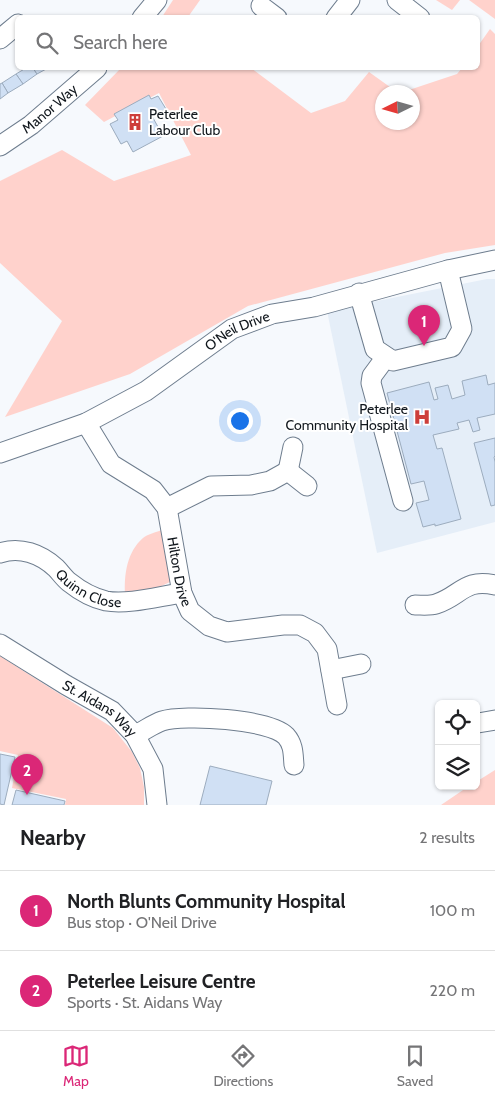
<!DOCTYPE html>
<meta charset="utf-8">
<style>
:root{--surface:#fff;--page:#f2f2f2;--text:#202124;--muted:#757577;--line:#e0e0e0;--accent:#db2777}
body{margin:0;font-family:Cabin,sans-serif;background:var(--page);color:var(--text)}
.controls{position:absolute;right:15px;bottom:15px;display:grid;overflow:hidden;border-radius:8px;box-shadow:0 1px 4px #0004}
.controls button{width:45px;height:45px;display:grid;place-items:center;padding:0;border:0;border-bottom:1px solid var(--line);background:var(--surface);color:var(--text);font:25px sans-serif}
.compass{position:absolute;left:375px;top:85px;width:45px;height:45px;border-radius:50%;background:var(--surface);box-shadow:0 1px 4px #0004;rotate:265deg}
.you{position:absolute;left:239px;top:420px;width:18px;height:18px;margin:-12px;border:4px solid #fff;border-radius:50%;background:#1a73e8;box-shadow:0 0 0 8px #1a73e833}
.badge{display:grid;place-items:center;width:32px;height:32px;border-radius:50%;background:var(--accent);color:#fff;font-size:16px;font-weight:700}
.pin{position:absolute;translate:-50% -41px;filter:drop-shadow(0 1px 2px #0008)}
.pin::after{content:'';position:absolute;top:26px;width:18px;height:15px;background:inherit;clip-path:polygon(0 0,100% 0,50% 100%)}
.list{margin:0;padding:0;list-style:none}
h2{display:flex;justify-content:space-between;align-items:center;height:65px;margin:0;padding:0 20px;font-size:21px}
h2 small{font-size:16px;font-weight:400;color:var(--muted)}
.list li{display:grid;grid-template-columns:32px 1fr auto;gap:15px;align-items:center;box-sizing:border-box;height:80px;padding:0 20px;border-top:1px solid var(--line)}
.list b{display:block;font-size:19px;white-space:nowrap}
.list p{margin:0;font-size:16px;white-space:nowrap;color:var(--muted)}
.list em{font-size:16px;font-style:normal;color:var(--muted)}
.icon{flex:none;width:28px;height:28px;fill:none;stroke:currentColor;stroke-width:2;stroke-linecap:round;stroke-linejoin:round}
.map{position:relative;flex:none;width:495px;height:805px;overflow:hidden}
.search{position:absolute;background:var(--surface);box-shadow:0 1px 4px #0004;left:15px;right:15px;top:15px;height:55px;display:flex;align-items:center;gap:12px;box-sizing:border-box;padding:0 18px;border-radius:8px;color:var(--muted);font-size:19px}
.sheet{height:225px;background:var(--surface)}
nav{display:flex;justify-content:space-around;align-items:center;box-sizing:border-box;height:70px;border-top:1px solid var(--line);background:var(--surface);font-size:14px;color:var(--muted)}
nav a{display:grid;justify-items:center;gap:2px}
nav .on{color:var(--accent)}
.map>svg:first-child{display:block}
.built{fill:#e5eef8}
.green{fill:#ffd2cc}
.building{fill:#d0e0f4;stroke:#9cacbe}
.lines{fill:none;stroke-linecap:round;stroke-linejoin:round}
.minor-casing{stroke:#6e7d8e;stroke-width:21}
.minor{stroke:#fff;stroke-width:19}
.labels{text-anchor:middle;stroke-width:4;stroke-linejoin:round;paint-order:stroke}
.street-label{font-size:14px;fill:#10161c;stroke:#fff}
.poi-label{font-size:14px;fill:#10161c;stroke:#fff;text-anchor:start}
</style>
<div class="map">
<svg width="495" height="805" viewBox="0 0 495 805">
<rect width="100%" height="100%" fill="#f6f9fd"/>
<polygon class="built" points="487,279 495,279 495,522 377,553 327,311"/>
<g class="green">
<polygon points="173,0 200,0 188,17 162,17"/>
<polygon points="436,0 460,0 452,10"/>
<polygon points="469,0 495,0 495,19"/>
<polygon points="490,29 495,34 495,245 445,253 248,306 130,374 5,417 62,321 0,263 0,181 62,150 114,181 191,155 159,93 104,122 85,105 121,68 251,68 311,113 345,101 369,72 397,92 382,92 382,122 412,122 412,92 403,92 457,74 462,68 478,68 478,46"/>
<path d="M162,530l9,49 -1,3 -15,7 -30,5c-1,-20 2,-42 18,-56 5,-4 14,-6 19,-8z"/>
<polygon points="0,656 113,728 132,752 140,768 144,787 144,805 65,805 66,799 12,788 18,755 0,751"/>
<polygon points="495,770 495,805 441,805 469,786 476,786 476,782"/>
</g>
<g class="building">
<polygon points="26,68 33,68 37,74 23,84 16,74"/>
<polygon points="33,68 48,68 37,74"/>
<polygon points="16,74 23,84 8,93 2,83"/>
<polygon points="2,83 8,93 0,99 0,84"/>
<polygon points="149,95 151,99 158,96 166,109 152,116 163,136 133,152 127,141 121,144 110,124 118,120 114,114"/>
<polygon points="486,375 488,385 495,383 495,414 477,418 480,430 473,432 469,420 457,423 459,429 433,435 437,449 442,448 461,519 435,526 435,524 423,527 416,503 429,500 424,481 411,484 387,393 429,382 434,400 438,399 435,388 448,385 452,399 465,395 462,381"/>
<polygon points="495,438 495,456 494,457 495,462 495,505 491,506 474,443"/>
<polygon points="0,754 15,757 4,805 0,804"/>
<polygon points="210,766 272,781 266,805 200,805"/>
<polygon points="16,790 65,801 64,805 12,805"/>
</g>
<g class="lines">
<g class="minor-casing">
<g id="minor">
<polyline points="397,0 420,18"/>
<polyline points="261,6 277,18"/>
<polyline points="142,18 157,0"/>
<polyline points="336,18 350,0"/>
<polyline points="0,39 18,24"/>
<path id="s1" d="M0,146l31,-21 66,-57"/>
<polyline points="359,293 375,349 393,361 452,347 462,329 448,270"/>
<polyline points="386,357 372,376 371,383 403,501"/>
<path id="s2" d="M86,423l25,41 42,26 14,18 15,85 8,18 19,15 18,6 56,-7h17l15,8 12,16 10,56"/>
<path id="s3" d="M0,453l86,-30 60,-32 86,-62 40,-15 42,-7 134,-37 47,-10"/>
<polyline points="288,471 293,447"/>
<polyline points="167,508 211,486 251,485 270,481 288,471 307,486"/>
<path id="s4" d="M0,553c20,-7 41,1 56,15 4,4 8,10 13,14 10,8 24,16 37,19 22,4 54,-5 76,-8"/>
<path d="M415,605c7,0 15,1 21,-1 25,-8 28,-26 59,-19"/>
<path id="s5" d="M0,644l66,41 46,26 23,24 18,34 4,36"/>
<polyline points="331,670 361,664"/>
<polyline points="478,723 495,720"/>
<path d="M135,735c9,-4 18,-11 27,-14 22,-7 108,-2 124,15 8,9 7,19 8,29"/>
</g>
</g>
<use href="#minor" class="minor"/>
</g>
<defs>
<g id="building-bare" transform="scale(1.35)"><path d="M-4-6H4V6H1V3H-1V6H-4ZM-2.5-4.3h1.7v1.8h-1.7ZM.8-4.3h1.7v1.8H.8ZM-2.5-1h1.7V.8h-1.7ZM.8-1h1.7V.8H.8Z" fill="#cd3e3a" stroke="#fff" stroke-width="2.5" paint-order="stroke"/></g>
<g id="hospital-bare" transform="scale(1.35)"><path d="M-5-5h3v3.5h4V-5h3V5h-3V1.5h-4V5h-3Z" fill="#cd3e3a" stroke="#fff" stroke-width="2.5" paint-order="stroke"/></g>
</defs>
<g fill-rule="evenodd">
<use href="#building-bare" x="135" y="122"/>
<use href="#hospital-bare" x="422" y="417"/>
</g>
<g class="labels">
<g class="street-label">
<text dy="5" stroke="none"><textPath href="#s1" startOffset="62">Manor Way</textPath></text>
<text dy="5" stroke="none"><textPath href="#s3" startOffset="269">O'Neil Drive</textPath></text>
<text dy="5" stroke="none"><textPath href="#s2" startOffset="185">Hilton Drive</textPath></text>
<text dy="5" stroke="none"><textPath href="#s4" startOffset="101">Quinn Close</textPath></text>
<text dy="5" stroke="none"><textPath href="#s5" startOffset="119">St. Aidans Way</textPath></text>
</g>
<g class="poi-label">
<text x="149" y="119">Peterlee<tspan x="149" dy="16">Labour Club</tspan></text>
<text x="408" y="414" text-anchor="end">Peterlee<tspan x="408" dy="16">Community Hospital</tspan></text>
</g>
</g>
</svg>
<div class="controls">
<button><svg class="icon" aria-label="locate" viewBox="0 0 24 24"><circle cx="12" cy="12" r="6"/><path d="M12 2v4M12 18v4M2 12h4M18 12h4"/></svg></button>
<button><svg class="icon" aria-label="layers" viewBox="0 0 24 24"><path d="M12 4l9 5-9 5-9-5zM3 14l9 5 9-5"/></svg></button>
</div>
<svg class="compass" viewBox="-18 -18 36 36"><path d="M0-13l5 13h-10z" fill="#e53935"/><path d="M0 13l5-13h-10z" fill="#757577"/></svg>
<div class="you"></div>
<div class="pin badge" style="left:424px;top:346px">1</div>
<div class="pin badge" style="left:27px;top:795px">2</div>
<div class="search"><svg class="icon" aria-label="search" viewBox="0 0 24 24"><circle cx="10" cy="10" r="6"/><path d="M15 15l6 6"/></svg>Search here</div>
</div>
<section class="sheet">
<h2>Nearby<small>2 results</small></h2>
<ul class="list">
<li><span class="badge">1</span><div><b>North Blunts Community Hospital</b><p>Bus stop · O'Neil Drive</p></div><em>100 m</em></li>
<li><span class="badge">2</span><div><b>Peterlee Leisure Centre</b><p>Sports · St. Aidans Way</p></div><em>220 m</em></li>
</ul>
</section>
<nav>
<a class="on"><svg class="icon" aria-label="map" viewBox="0 0 24 24"><path d="M3 6l6-2 6 2 6-2v14l-6 2-6-2-6 2zM9 4v14M15 6v14"/></svg>Map</a>
<a><svg class="icon" aria-label="directions" viewBox="0 0 24 24"><path d="M12 3l9 9-9 9-9-9zM9 14v-3h6M13 9l2 2-2 2"/></svg>Directions</a>
<a><svg class="icon" aria-label="saved" viewBox="0 0 24 24"><path d="M7 4h10v16l-5-4-5 4z"/></svg>Saved</a>
</nav>
